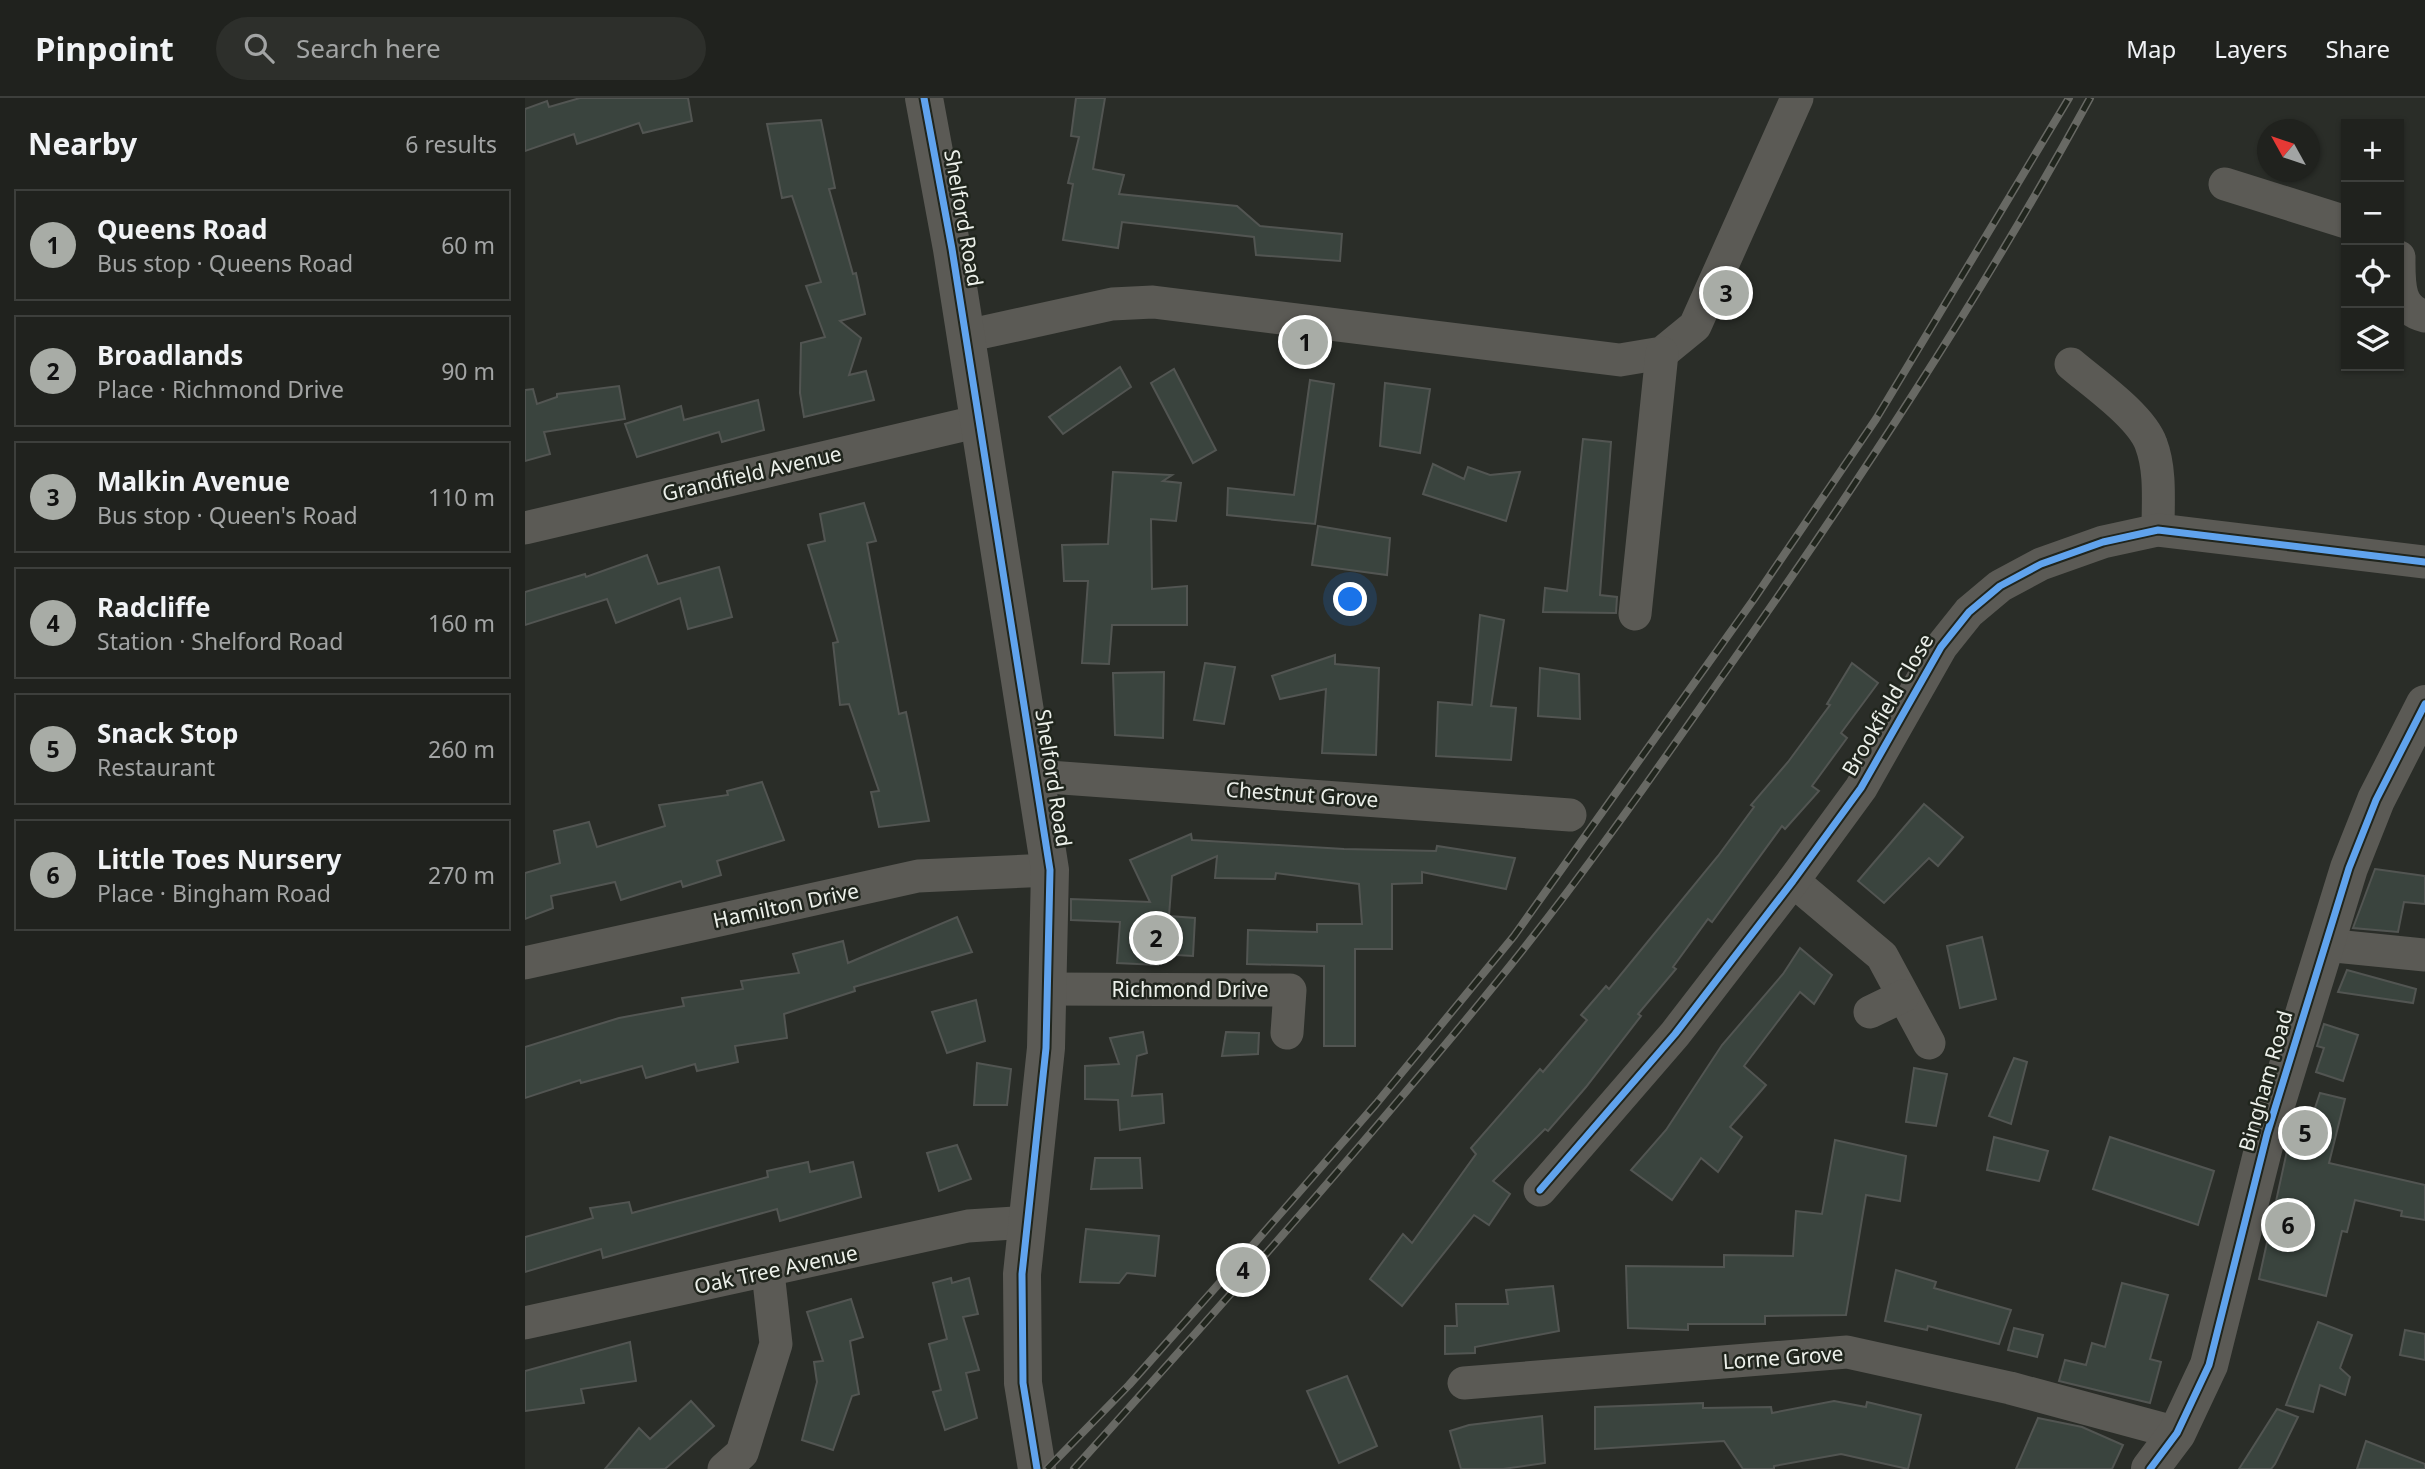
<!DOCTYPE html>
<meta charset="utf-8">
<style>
:root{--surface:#20221e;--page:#2d2f2b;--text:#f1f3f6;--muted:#a2a4a4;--line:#3d3f3c;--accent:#a8aca6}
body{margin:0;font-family:"Noto Sans",sans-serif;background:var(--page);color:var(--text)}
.controls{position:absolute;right:21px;top:21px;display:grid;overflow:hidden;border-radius:0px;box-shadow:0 2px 5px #0004}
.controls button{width:63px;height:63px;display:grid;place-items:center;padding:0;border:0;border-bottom:2px solid var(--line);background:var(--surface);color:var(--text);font:35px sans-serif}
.compass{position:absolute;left:1732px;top:21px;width:63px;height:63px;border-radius:50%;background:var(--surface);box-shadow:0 2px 5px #0004;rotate:310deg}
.you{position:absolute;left:826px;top:502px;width:24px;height:24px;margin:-18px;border:5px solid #fff;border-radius:50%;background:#1a73e8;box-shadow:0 0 0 10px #1a73e833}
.badge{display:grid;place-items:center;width:46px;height:46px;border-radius:50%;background:var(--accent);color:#111;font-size:23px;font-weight:700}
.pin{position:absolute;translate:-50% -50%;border:4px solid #fff;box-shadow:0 2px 7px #0006}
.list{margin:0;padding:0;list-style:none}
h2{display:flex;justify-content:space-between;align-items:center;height:91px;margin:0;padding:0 28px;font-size:30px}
h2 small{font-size:23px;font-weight:400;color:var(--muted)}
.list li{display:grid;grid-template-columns:46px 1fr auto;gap:21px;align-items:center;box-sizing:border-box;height:112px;margin:0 14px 14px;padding:0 14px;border:2px solid var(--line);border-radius:0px}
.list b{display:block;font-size:26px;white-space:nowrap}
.list p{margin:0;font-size:23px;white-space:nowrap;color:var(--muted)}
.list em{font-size:23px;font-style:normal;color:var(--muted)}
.icon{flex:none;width:38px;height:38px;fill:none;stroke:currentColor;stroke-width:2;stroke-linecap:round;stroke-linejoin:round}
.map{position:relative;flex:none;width:1900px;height:1371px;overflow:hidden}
header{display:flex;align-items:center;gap:42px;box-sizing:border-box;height:98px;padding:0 35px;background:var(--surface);border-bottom:2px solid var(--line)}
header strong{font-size:33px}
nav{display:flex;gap:38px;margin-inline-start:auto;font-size:24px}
.search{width:490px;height:63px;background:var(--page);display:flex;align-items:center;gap:18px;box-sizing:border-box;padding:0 24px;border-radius:38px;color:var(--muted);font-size:26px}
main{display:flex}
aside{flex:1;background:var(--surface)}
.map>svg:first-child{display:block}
.building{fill:#3a443e;stroke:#525552;stroke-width:2}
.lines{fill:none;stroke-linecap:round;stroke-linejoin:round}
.minor{stroke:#5b5a55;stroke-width:33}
.tertiary{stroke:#5b5a55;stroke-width:38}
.rail-casing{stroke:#686964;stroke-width:8}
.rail{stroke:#20251d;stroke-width:5;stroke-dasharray:16;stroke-linecap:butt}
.cycleway-casing{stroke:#20251d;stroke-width:11}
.cycleway{stroke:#60a3ed;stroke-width:7}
.labels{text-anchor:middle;stroke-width:5;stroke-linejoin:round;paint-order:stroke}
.street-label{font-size:21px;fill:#ecf0ea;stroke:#20251d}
</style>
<header>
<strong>Pinpoint</strong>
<div class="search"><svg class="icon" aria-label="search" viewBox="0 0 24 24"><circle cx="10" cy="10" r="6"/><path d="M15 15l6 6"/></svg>Search here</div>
<nav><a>Map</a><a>Layers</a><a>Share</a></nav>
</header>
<main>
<aside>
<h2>Nearby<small>6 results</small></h2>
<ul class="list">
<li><span class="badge">1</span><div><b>Queens Road</b><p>Bus stop · Queens Road</p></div><em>60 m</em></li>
<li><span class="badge">2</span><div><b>Broadlands</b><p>Place · Richmond Drive</p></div><em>90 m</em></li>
<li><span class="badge">3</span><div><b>Malkin Avenue</b><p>Bus stop · Queen's Road</p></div><em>110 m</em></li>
<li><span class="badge">4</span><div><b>Radcliffe</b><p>Station · Shelford Road</p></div><em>160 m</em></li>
<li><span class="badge">5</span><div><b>Snack Stop</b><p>Restaurant</p></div><em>260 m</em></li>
<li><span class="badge">6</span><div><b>Little Toes Nursery</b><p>Place · Bingham Road</p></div><em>270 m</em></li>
</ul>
</aside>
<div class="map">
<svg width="1900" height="1371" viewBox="0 0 1900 1371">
<rect width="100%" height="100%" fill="#2a2d28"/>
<g class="building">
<polygon points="55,0 163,0 167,23 118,35 114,25 52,46 49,36 0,53 0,11 22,3 24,9"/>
<polygon points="551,0 580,0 568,71 599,77 594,96 712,108 735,128 817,136 815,163 731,157 729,139 597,124 593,150 538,142 548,86 543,85 554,39 546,38"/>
<polygon points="296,22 310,90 304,91 328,176 331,175 340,216 315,223 336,240 324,277 341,273 349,302 279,319 275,295 276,245 300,239 281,188 296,184 267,98 257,100 242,26"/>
<polygon points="595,269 606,289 538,336 524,319"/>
<polygon points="649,271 691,352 668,365 626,285"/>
<polygon points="785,282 809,286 790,426 702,417 703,390 769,397"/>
<polygon points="860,285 905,291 895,355 855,348"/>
<polygon points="94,288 100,321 19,334 25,356 0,363 0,292 8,291 12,306 32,299 32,296"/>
<polygon points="233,302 239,332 197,344 194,334 112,359 100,326 156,308 159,322"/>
<polygon points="1058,341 1086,344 1075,497 1092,499 1091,515 1018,514 1020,490 1042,493"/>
<polygon points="908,366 939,381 943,369 965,377 995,374 981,423 898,396"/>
<polygon points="588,374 647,377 638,383 656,385 651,423 626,421 627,491 662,488 662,527 587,527 584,566 557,565 563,483 539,483 537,447 583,446"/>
<polygon points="339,405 351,443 342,445 374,616 381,614 404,723 354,729 346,694 354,693 324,606 315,607 308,545 313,544 283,447 300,443 295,416"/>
<polygon points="793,428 865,440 862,477 787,467"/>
<polygon points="122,457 133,486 194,469 207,519 163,531 155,500 91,525 82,501 0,527 0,494 60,476 61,479"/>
<polygon points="955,517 979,522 966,608 991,610 986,662 911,658 913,604 947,607"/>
<polygon points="810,557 810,566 854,570 851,657 797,655 801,591 755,601 747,578"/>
<polygon points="680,565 710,569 699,626 669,622"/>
<polygon points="1327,565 1353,585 1316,635 1322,640 1287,688 1294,693 1260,731 1257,728 1187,824 1183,821 1148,869 1151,871 1113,916 1116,918 1061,989 1023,1033 1020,1031 968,1083 985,1096 964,1127 949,1117 877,1208 845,1181 878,1136 887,1145 951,1056 946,1050 1015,971 1018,974 1062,922 1056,917 1081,888 1084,891 1193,758 1229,709 1226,707 1263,664 1305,607 1302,606"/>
<polygon points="1015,570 1054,576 1055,621 1013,618"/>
<polygon points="639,574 638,640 590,637 588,575"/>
<polygon points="237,684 259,742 192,763 196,777 158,789 156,783 96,802 90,784 26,798 28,810 0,821 0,775 35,765 29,733 64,724 72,749 140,728 134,707 203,697 202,693"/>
<polygon points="1399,706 1438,739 1413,768 1404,760 1359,805 1333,783"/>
<polygon points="666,736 667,742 819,751 911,753 912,748 990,760 981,791 897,774 897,785 867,786 867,851 830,851 830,948 799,948 799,868 722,866 723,832 792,834 792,826 837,826 834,786 751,775 750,781 690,780 692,758 647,778 644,818 670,820 668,858 633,856 633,867 592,865 595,824 546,822 546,801 625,804 605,762"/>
<polygon points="1850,771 1900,778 1900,806 1879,804 1873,834 1828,830"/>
<polygon points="432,819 447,854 329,889 330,893 259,916 262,940 210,948 213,964 172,973 170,966 121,980 117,968 56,985 55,982 0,1000 0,949 94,920 159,908 157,900 218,891 216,883 274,875 268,856 318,843 323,865"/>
<polygon points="1457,839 1471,901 1435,910 1422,848"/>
<polygon points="1275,850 1307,877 1289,906 1275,894 1219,968 1241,987 1205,1029 1217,1039 1193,1074 1176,1060 1147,1102 1106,1072 1141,1032 1197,947 1258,876"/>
<polygon points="1822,872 1891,891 1888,905 1813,894"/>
<polygon points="451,902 460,943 422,955 407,914"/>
<polygon points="1799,926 1833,937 1818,983 1791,974 1799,950 1792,948"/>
<polygon points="618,934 622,955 612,958 607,998 637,996 639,1025 595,1032 593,1002 560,1001 560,968 594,966 585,940"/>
<polygon points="701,934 734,935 733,956 697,958"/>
<polygon points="1489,960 1502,964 1486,1026 1464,1018"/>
<polygon points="452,965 486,971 482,1007 449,1007"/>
<polygon points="1389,970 1422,976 1411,1028 1381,1024"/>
<polygon points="1795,995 1820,1001 1804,1065 1900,1087 1900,1122 1876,1118 1877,1113 1830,1102 1822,1134 1817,1133 1801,1198 1734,1181 1769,1021 1785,1025"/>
<polygon points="1469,1039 1523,1053 1514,1083 1462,1072"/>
<polygon points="1585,1039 1689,1073 1673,1127 1568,1091"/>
<polygon points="1310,1042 1381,1058 1375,1103 1341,1097 1321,1217 1240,1218 1240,1226 1163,1226 1163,1232 1103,1230 1101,1168 1199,1169 1199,1157 1268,1158 1271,1113 1297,1116"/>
<polygon points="432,1047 446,1081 414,1093 402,1055"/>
<polygon points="570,1060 615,1060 617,1090 566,1091"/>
<polygon points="283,1064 285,1074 328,1064 336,1099 255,1123 252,1111 78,1160 76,1151 0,1174 0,1139 68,1120 65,1110 104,1104 107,1115 243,1079 242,1073"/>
<polygon points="561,1131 634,1138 630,1178 602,1175 594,1185 555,1184"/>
<polygon points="1371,1172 1411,1184 1409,1190 1486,1212 1474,1246 1403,1228 1402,1232 1360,1223"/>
<polygon points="426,1180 427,1185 444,1180 453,1216 438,1219 454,1272 441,1275 452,1320 420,1332 408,1294 416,1292 404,1246 422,1241 408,1185"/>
<polygon points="1597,1185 1643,1197 1625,1261 1636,1264 1625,1305 1534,1283 1540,1262 1561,1267 1567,1245 1580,1249"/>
<polygon points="1028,1188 1034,1233 950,1249 950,1255 920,1256 920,1228 932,1228 931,1206 983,1206 981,1192"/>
<polygon points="326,1201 338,1239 325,1243 334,1296 327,1298 308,1352 277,1342 292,1284 289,1264 298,1263 282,1214"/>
<polygon points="1793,1224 1827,1237 1815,1270 1825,1279 1820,1297 1795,1287 1788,1314 1761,1307"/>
<polygon points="1489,1230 1518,1237 1512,1259 1483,1252"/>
<polygon points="1880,1232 1900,1236 1900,1262 1875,1257"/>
<polygon points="105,1244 111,1283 56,1291 59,1305 0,1313 0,1273"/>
<polygon points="822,1278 852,1348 814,1365 782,1293"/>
<polygon points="166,1303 189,1328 140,1371 80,1371 114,1330 125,1341"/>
<polygon points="1309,1303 1341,1309 1342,1304 1396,1317 1383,1371 1316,1356 1249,1368 1249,1371 1218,1371 1199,1343 1070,1351 1070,1309 1178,1305 1178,1310 1246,1309 1247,1315"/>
<polygon points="1752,1311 1773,1319 1750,1366 1746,1371 1714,1371"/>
<polygon points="1017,1318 1020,1365 978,1371 936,1371 925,1333 944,1327"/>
<polygon points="1513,1320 1557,1329 1598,1347 1587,1371 1491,1371"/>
<polygon points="1841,1343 1900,1366 1900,1371 1832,1371"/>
</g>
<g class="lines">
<g class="minor">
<polyline points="1700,86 1821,124"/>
<path d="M1874,159c0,24 -2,53 26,59"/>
<polyline points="441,238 587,206 628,204 1095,262 1137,255 1170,228 1272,0"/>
<path d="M1546,266c22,19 70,52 80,80 10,26 7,58 7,86"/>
<polyline points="0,430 455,323"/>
<polyline points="1110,516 1137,255"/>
<polyline points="510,678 1045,717"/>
<polyline points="1268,783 1357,858 1404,945"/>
<polyline points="1800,847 1900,857"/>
<polyline points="0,865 393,778 525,772"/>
<polyline points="523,891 765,892 762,935"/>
<polyline points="1345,914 1378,898"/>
<polyline points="1015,1092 1150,936 1268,783 1336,690 1416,549 1444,514 1475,488 1516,466 1578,444 1633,432 1900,464"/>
<polyline points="0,1225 443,1128 503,1124"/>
<polyline points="939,1285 1322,1254 1485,1290 1652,1335"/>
<polyline points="199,1371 217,1355 251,1246 243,1174"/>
</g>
<g class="tertiary">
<polyline points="399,0 427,151 525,772 521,950 497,1176 498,1285 512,1371"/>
<polyline points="1625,1371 1652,1335 1684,1267 1742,1036 1824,770 1851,702 1900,606"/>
</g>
<g class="rail-casing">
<g id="rail">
<polyline points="522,1371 604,1287 714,1163 851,1006 989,838 1229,501 1351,321 1544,0"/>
<path d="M549,1371c144,-160 287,-320 423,-487 79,-97 152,-201 224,-304 132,-187 259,-379 369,-580"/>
</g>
</g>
<use href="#rail" class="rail"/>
<g class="cycleway-casing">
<g id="cycleway">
<polyline points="399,0 427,151 525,772 521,950 497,1176 498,1285 512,1371"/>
<polyline points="1015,1092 1150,936 1268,783 1336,690 1416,549 1444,514 1475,488 1516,466 1578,444 1633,432 1900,464"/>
<polyline points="1625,1371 1652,1335 1684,1267 1742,1036 1824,770 1851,702 1900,606"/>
</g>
</g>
<use href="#cycleway" class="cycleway"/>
</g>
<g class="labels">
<g class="street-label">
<text transform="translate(438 120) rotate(80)" y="7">Shelford Road</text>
<text transform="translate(227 376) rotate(-13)" y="7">Grandfield Avenue</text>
<text transform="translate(1363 607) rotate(-60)" y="7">Brookfield Close</text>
<text transform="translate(528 680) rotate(81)" y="7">Shelford Road</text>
<text transform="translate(777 697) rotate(4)" y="7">Chestnut Grove</text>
<text transform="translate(261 808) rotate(-12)" y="7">Hamilton Drive</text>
<text x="665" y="899">Richmond Drive</text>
<text transform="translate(1741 983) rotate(-74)" y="7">Bingham Road</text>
<text transform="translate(251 1172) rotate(-12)" y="7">Oak Tree Avenue</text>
<text transform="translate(1258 1260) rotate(-4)" y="7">Lorne Grove</text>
</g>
</g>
</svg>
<div class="controls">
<button>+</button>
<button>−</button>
<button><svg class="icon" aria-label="locate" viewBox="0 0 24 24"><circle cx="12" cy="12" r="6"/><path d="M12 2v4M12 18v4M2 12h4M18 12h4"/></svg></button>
<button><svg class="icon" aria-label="layers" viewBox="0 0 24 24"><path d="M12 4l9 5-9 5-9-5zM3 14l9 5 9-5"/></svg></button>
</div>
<svg class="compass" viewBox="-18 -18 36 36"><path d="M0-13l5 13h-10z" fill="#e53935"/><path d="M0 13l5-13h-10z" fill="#a2a4a4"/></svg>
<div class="you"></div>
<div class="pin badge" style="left:780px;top:244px">1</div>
<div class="pin badge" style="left:631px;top:840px">2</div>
<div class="pin badge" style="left:1201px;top:195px">3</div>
<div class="pin badge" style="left:718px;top:1172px">4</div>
<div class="pin badge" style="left:1780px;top:1035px">5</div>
<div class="pin badge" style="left:1763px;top:1127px">6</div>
</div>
</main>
